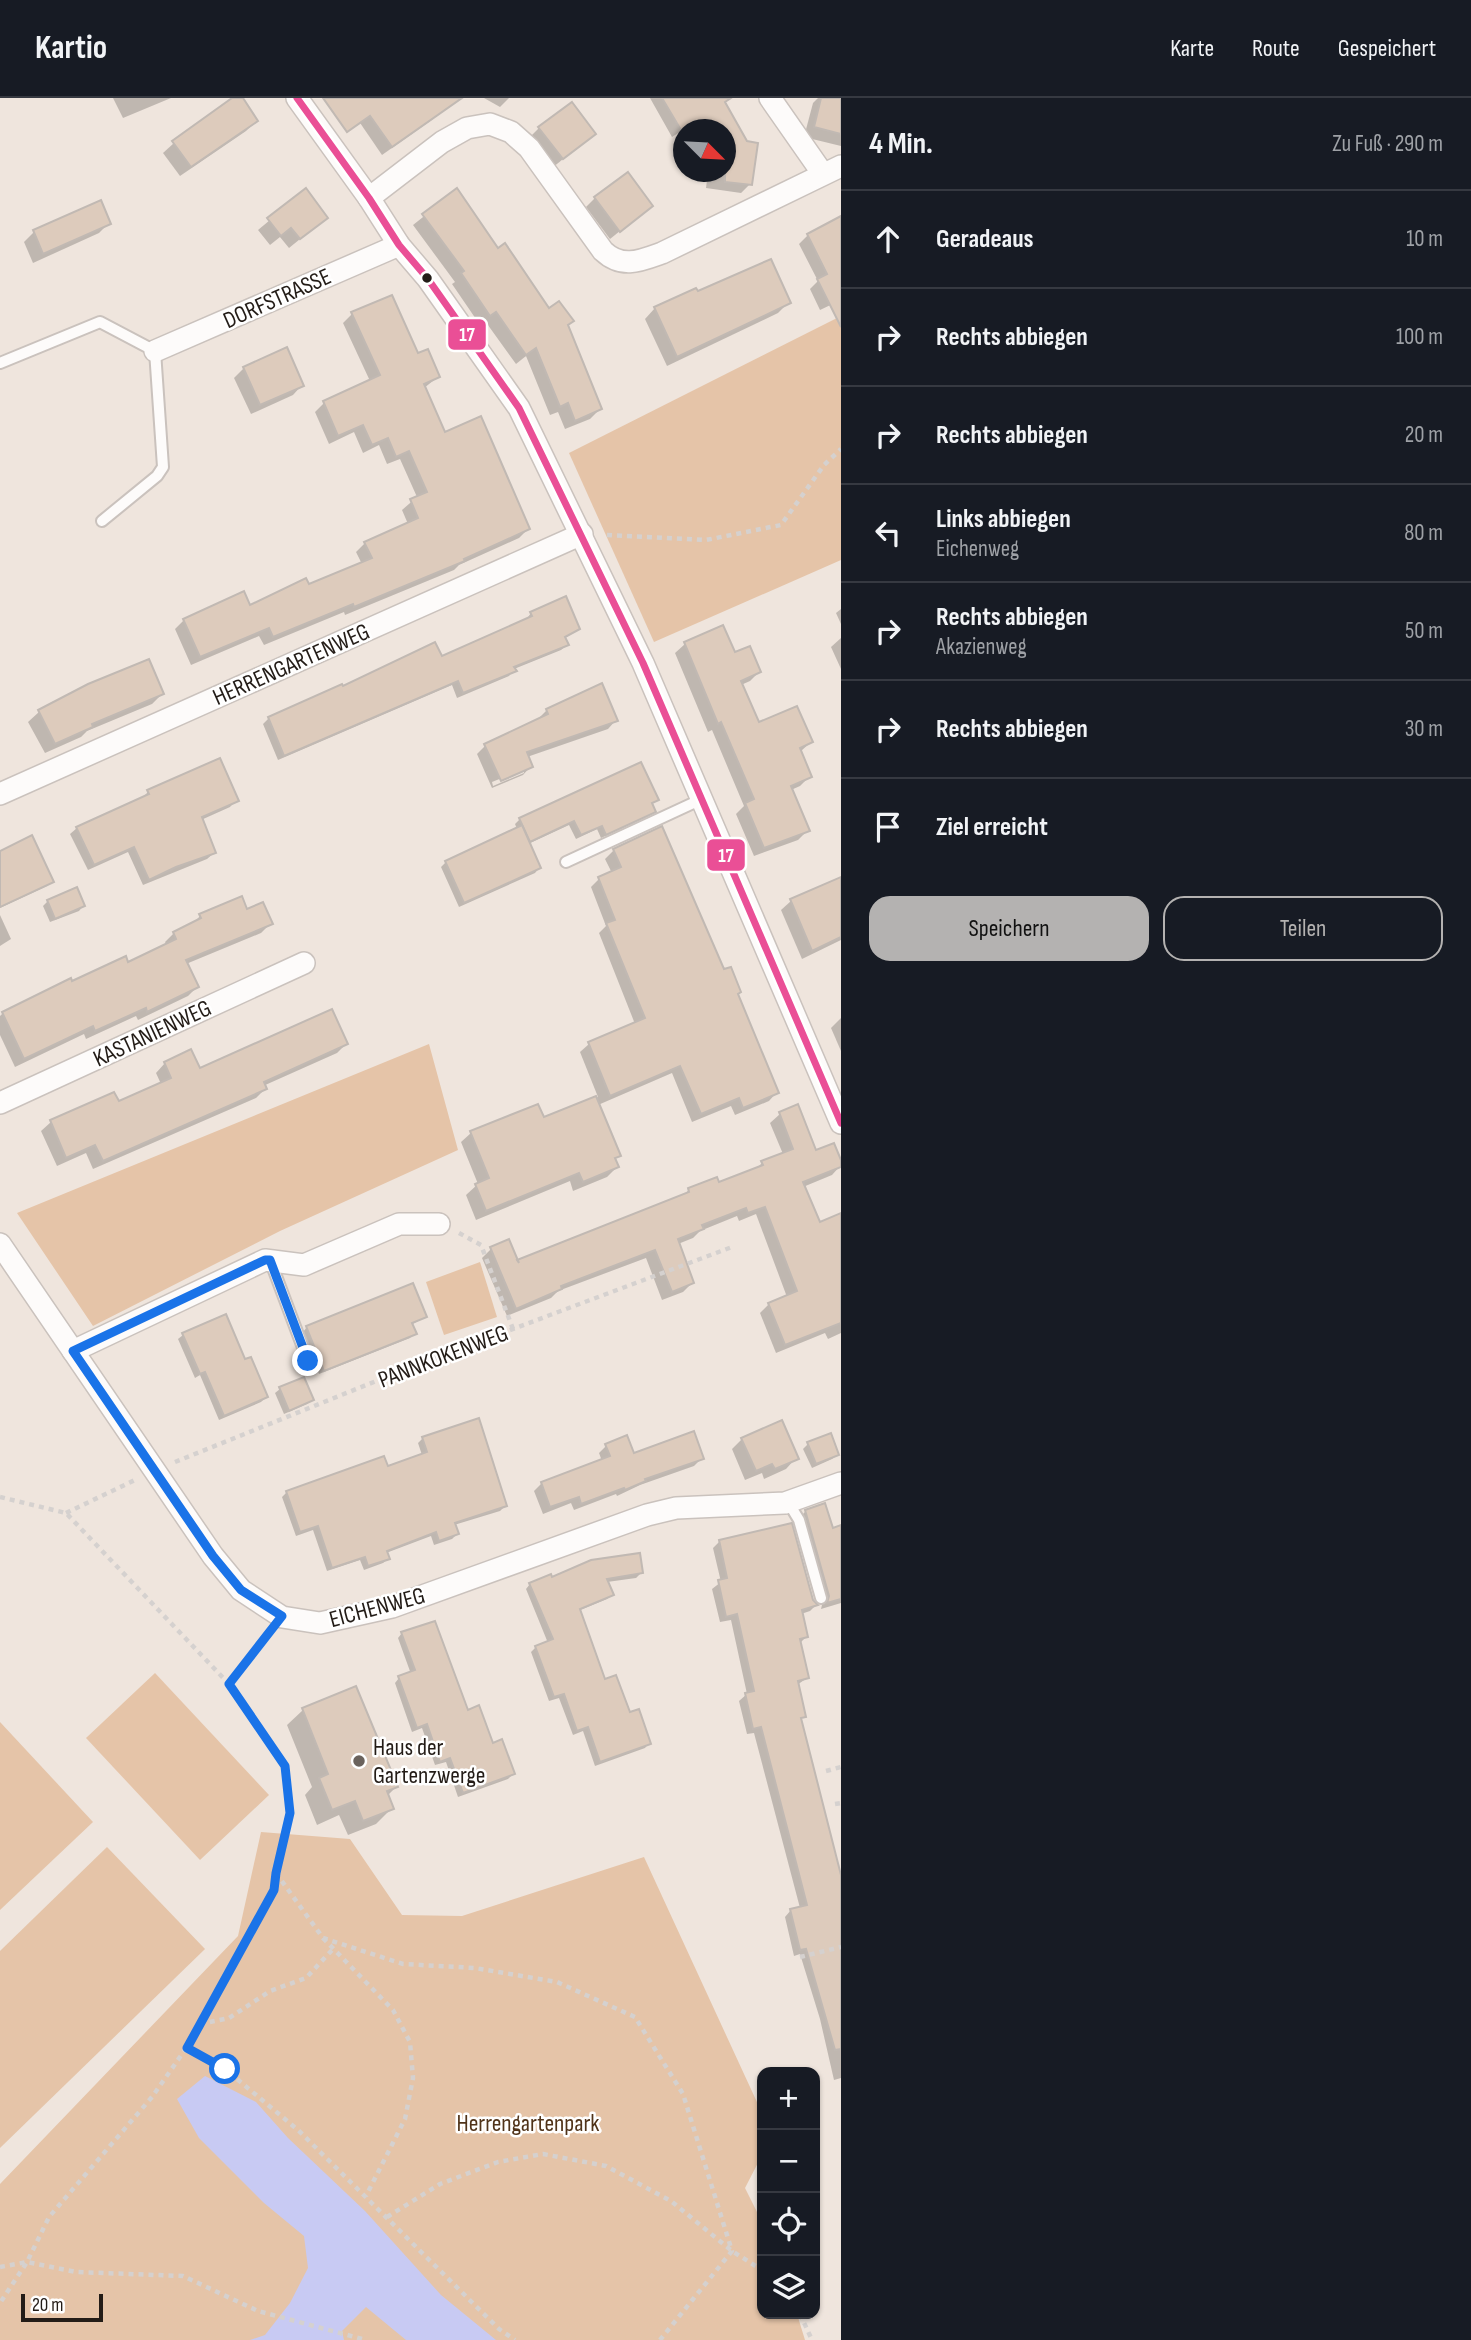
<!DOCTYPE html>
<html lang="de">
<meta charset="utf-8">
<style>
:root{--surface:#171b24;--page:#20242c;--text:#f1f3f6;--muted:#9ea1a6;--line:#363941;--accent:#b4b2b1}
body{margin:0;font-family:"Sofia Sans Condensed",sans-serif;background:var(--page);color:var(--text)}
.controls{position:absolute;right:21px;bottom:21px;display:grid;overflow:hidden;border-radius:14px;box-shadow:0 2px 5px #0004}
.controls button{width:63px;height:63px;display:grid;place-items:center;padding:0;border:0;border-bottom:2px solid var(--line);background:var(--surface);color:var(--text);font:35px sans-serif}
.compass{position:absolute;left:673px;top:21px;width:63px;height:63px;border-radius:50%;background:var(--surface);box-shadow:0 2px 5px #0004;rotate:114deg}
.scale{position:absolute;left:21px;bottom:18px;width:82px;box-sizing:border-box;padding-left:7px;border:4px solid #231c17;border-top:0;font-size:19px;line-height:24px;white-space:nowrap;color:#231c17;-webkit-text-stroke:5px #fff;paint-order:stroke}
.stop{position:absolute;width:21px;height:21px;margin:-16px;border:5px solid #1a73e8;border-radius:50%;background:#fff}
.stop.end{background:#1a73e8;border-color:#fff;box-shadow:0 2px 7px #0008}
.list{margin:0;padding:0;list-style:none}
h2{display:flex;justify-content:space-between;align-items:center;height:91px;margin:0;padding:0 28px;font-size:30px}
h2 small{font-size:23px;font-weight:400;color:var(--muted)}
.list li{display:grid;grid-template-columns:46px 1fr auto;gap:21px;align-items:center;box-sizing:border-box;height:98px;padding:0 28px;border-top:2px solid var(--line)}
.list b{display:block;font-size:26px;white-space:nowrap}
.list p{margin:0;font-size:23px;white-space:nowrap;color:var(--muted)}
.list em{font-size:23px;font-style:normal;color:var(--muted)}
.actions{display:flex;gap:14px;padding:21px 28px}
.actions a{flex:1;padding:16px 0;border:2px solid var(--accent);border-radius:21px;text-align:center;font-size:24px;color:var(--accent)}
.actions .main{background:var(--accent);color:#111}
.icon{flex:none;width:38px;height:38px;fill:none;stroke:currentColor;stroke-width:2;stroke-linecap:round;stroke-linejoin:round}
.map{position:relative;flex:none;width:841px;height:2242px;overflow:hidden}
header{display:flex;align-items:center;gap:42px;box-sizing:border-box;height:98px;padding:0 35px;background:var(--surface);border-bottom:2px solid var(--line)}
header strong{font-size:33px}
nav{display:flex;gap:38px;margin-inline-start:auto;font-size:24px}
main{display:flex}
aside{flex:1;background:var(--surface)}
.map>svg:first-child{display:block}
.green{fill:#e5c4a8}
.water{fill:#c8caf3}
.shadow{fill:#0003;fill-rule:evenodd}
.building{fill:#ddcbbc;stroke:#c1b9b3;stroke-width:2}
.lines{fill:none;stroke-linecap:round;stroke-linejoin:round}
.lane-casing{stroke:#cac2bd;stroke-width:14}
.street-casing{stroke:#cac2bd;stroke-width:24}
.path{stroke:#d5d1cf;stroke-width:4.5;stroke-dasharray:5 5;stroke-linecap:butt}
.lane{stroke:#fdfbfa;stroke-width:10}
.street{stroke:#fdfbfa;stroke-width:21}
.bus-1-casing{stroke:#fff;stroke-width:12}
.bus-1{stroke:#ea4f96;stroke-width:7}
.route{stroke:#1a73e8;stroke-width:9}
.bus-dot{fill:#231c17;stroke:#fff;stroke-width:2.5}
.poi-dot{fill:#6a625c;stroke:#fff;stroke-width:2.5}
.labels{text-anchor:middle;stroke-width:5;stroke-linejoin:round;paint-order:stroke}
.street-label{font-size:24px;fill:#231c17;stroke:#fff}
.poi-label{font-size:24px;fill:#231c17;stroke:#fff;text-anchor:start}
.park-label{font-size:24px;fill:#503319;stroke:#fff}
.line-badge{stroke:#fff;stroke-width:2.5}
.badge-label{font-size:19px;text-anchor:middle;font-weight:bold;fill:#fff}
</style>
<header>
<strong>Kartio</strong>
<nav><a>Karte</a><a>Route</a><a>Gespeichert</a></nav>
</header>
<main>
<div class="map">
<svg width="841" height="2242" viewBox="0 0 841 2242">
<rect width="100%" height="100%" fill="#efe5dd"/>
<g class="green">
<polygon points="841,218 841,462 654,544 569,355"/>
<polygon points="429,946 458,1052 280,1133 93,1228 17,1115"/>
<polygon points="480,1164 497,1219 444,1237 426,1184"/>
<polygon points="155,1575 269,1697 200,1762 86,1640"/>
<polygon points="0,1624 93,1724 0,1812"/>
<polygon points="261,1734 350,1741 402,1817 462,1818 644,1759 762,2015 762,2057 745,2090 762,2124 762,2216 797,2216 805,2242 0,2242 0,2086 238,1838"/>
<polygon points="107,1749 205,1851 0,2050 0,1853"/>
</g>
<polygon class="water" points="205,1978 256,2004 288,2040 365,2113 441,2197 496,2242 406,2242 366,2209 342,2233 344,2242 250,2242 265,2237 290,2205 308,2170 304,2138 264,2105 199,2040 177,2001"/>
<g class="shadow">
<polygon points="113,0 171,0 123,20"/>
<polygon points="235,0 241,0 256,23 246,33 180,78 163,55 174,45"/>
<polygon points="380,0 433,0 442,12 433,21 382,57 356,19"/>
<polygon points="484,0 509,0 500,9"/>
<polygon points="650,0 720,0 750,86 741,95 706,90 708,74 726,74 726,32 686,30 672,39"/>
<polygon points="818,0 841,0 841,48 804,39 813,5"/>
<polygon points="539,30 594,36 552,70 529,40"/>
<polygon points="457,92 497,152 549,212 566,228 600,311 590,321 565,331 558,314 550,317 526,258 516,266 485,223 480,227 452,186 455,184 413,127"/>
<polygon points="305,93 326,120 289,150 280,139 270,147 258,132"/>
<polygon points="595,100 651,108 610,141 586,109"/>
<polygon points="841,120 841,202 820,212 810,191 818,183 799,146 808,137"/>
<polygon points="109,125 99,135 33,165 24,144 34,134"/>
<polygon points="697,196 788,205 778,215 667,268 645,221 655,210"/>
<polygon points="352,216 417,257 438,279 424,290 444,336 528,431 519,440 459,467 454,472 345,517 344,514 264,547 259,538 191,567 175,531 184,522 250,509 362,466 356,454 365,445 408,426 402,412 417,399 400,361 387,366 379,347 363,355 354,334 329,346 315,314 324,305 370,283 343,225"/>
<polygon points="244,270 302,287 293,297 251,316 234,280"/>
<polygon points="841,511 841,526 836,515"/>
<polygon points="531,515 578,531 564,541 567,547 561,552 514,571 509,578 457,600 452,587 278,662 263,626 269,620 342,590 441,560 526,522"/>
<polygon points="841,540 841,571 831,549"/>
<polygon points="685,546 734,557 759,574 750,583 741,587 758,626 811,644 801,653 810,678 800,688 791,692 808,732 798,742 754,758 736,716 744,708 712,632 708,634 675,555"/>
<polygon points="88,588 162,596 152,606 87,633 81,639 45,655 28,624 39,614"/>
<path d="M547,612l69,10 -8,9 -81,28 4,9 -8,9 -31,13 -15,-34 8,-8 54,-28zM524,671v4l-31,13 -1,-4z"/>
<polygon points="148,694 236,702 230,709 201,722 214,755 207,761 143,787 128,754 88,772 70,736 77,730 142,700"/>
<polygon points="657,702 651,707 654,713 649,718 601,740 597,731 576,741 569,727 528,746 539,770 535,775 459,809 441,769 446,764 517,731 515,726 520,721"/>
<polygon points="614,752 723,874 736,896 777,994 769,1003 735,1017 731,1008 692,1024 672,975 598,1007 619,1057 614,1062 617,1069 607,1079 573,1093 570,1083 476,1122 466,1097 478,1086 461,1044 471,1035 543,1021 598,999 580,954 589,946 635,926 599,835 606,828 591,789 599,781 612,775 605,761"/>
<polygon points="0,754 51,784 47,788 0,810"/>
<polygon points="841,781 841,842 802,861 781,812 791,803"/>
<polygon points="48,803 83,808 79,813 50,824 43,808"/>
<polygon points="246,813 270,826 261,835 186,866 197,889 188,898 138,922 136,918 86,941 84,936 15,969 0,937 0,918 3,915 71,886 128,866 167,848 165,844 174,835 192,827 200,818"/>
<polygon points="0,817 11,841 0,848"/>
<polygon points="841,920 841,953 831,930"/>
<polygon points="346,946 337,955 263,988 265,991 256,1000 93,1071 86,1055 57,1068 41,1033 51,1024 113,996 118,1006 161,986 156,975 165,965 199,973"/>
<polygon points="797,1009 815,1054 841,1067 832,1077 803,1089 819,1126 841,1117 841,1235 828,1241 825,1235 776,1255 760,1215 769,1206 787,1199 756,1116 739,1123 737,1118 700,1133 693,1140 678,1146 692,1185 683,1194 662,1202 646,1160 558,1193 551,1200 507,1218 482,1160 491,1151 508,1144 517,1165 681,1099 689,1092 718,1087 755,1072 762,1065 783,1056 770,1025 780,1016"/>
<polygon points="425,1219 411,1227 414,1235 410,1240 319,1276 303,1234 307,1229"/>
<polygon points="183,1237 245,1263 266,1299 261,1304 219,1322 200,1277 195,1280 178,1241"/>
<polygon points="280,1291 311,1302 307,1306 284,1316 275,1295"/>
<polygon points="423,1340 505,1408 500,1413 454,1427 457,1436 452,1441 434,1447 431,1438 386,1455 388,1461 383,1465 364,1472 360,1462 327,1473 313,1432 296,1438 282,1399 287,1394 386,1370 422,1357 418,1345"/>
<polygon points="742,1341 796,1360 786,1371 764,1381 762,1375 745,1382 732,1351"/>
<polygon points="808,1346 837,1357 832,1361 812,1370 803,1351"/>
<polygon points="606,1348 633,1357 702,1360 694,1368 640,1387 617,1398 616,1396 574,1412 571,1405 543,1416 534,1393 542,1385 602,1363 599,1355"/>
<polygon points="806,1413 832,1432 841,1429 841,1505 821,1511 822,1507 798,1421"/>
<polygon points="720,1443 816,1507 810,1513 801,1516 806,1539 799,1546 807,1580 797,1587 804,1618 799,1623 841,1789 841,1980 834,1982 820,1921 800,1856 794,1858 785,1819 791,1812 800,1810 754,1635 747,1636 739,1603 747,1596 731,1522 720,1524 712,1491 721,1484 713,1450"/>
<polygon points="641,1475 636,1480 607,1484 612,1496 607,1501 578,1513 604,1583 649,1645 645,1650 595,1668 583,1633 573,1637 559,1600 549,1603 531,1554 536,1549 548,1545 526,1491 530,1486 551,1481"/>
<polygon points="402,1535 492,1647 513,1676 508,1681 458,1699 446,1664 435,1667 422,1630 412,1634 395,1585 399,1580 411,1576 398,1540"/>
<polygon points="303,1612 396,1689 387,1698 392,1710 376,1726 348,1737 339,1717 317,1727 305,1697 312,1689 287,1627"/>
</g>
<g class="building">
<polygon points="232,0 243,0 258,23 191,69 172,43"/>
<polygon points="323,0 462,0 392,49 370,18 347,34"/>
<polygon points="662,0 731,0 725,4 747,43 758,45 752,87 725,84 725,32 700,32 695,23 681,32"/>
<polygon points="821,0 841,0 841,36 814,29"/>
<polygon points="572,4 596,36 563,61 538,29"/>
<polygon points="628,74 653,108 620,134 594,99"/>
<polygon points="306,90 328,120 300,141 291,130 281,138 267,120"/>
<polygon points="457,90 498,150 505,145 549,210 559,203 574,223 568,227 602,311 575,323 568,305 560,309 536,250 526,257 496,214 490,218 461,175 464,173 422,116"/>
<polygon points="101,102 111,126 43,156 33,132"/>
<polygon points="841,118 841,229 817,181 827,176 807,136"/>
<polygon points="771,161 791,205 677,259 654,209 696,190 698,193"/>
<polygon points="392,197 418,255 428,251 440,279 424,286 445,334 481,318 530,431 464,461 465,463 354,509 353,506 273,539 269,530 200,559 183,521 244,493 250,507 306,480 309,486 372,460 364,444 418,420 410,401 427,394 409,353 396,359 388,340 372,347 363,327 338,338 323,303 380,277 351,214"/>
<polygon points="287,249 304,288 260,307 243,269"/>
<polygon points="566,498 580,531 565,539 569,547 514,569 517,573 463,595 458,583 284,658 268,619 342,586 343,588 435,544 442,558 532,518 530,514"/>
<polygon points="723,527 735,554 750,548 761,574 741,583 759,624 797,608 813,644 800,650 812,679 791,688 810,733 764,750 745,705 754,701 721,624 718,626 684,544"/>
<polygon points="149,561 164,596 92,626 93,629 55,646 38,612 88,586"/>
<polygon points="602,585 618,623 527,654 533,669 501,683 484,646 548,616 546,611"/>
<polygon points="220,660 239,703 202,719 216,755 176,769 149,782 134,749 94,767 76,729 149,696 147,692"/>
<polygon points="641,664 659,702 652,705 656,714 606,737 602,728 581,737 574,723 530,744 519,720"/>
<polygon points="522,727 541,770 464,805 445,763"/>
<polygon points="662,728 724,871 731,869 741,894 738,896 779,995 743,1010 739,1000 701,1016 680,968 610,998 588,944 645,920 606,825 615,822 598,779 621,769 613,751"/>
<polygon points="32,737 54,784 0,809 0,753"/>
<polygon points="841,779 841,839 812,853 790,801"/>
<polygon points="77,789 85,808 55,821 47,802"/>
<polygon points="242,798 247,811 263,804 273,826 186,862 199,889 147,914 146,910 95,933 93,928 24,961 2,914 71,880 72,883 126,858 128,864 176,841 173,834 201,820 199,816"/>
<polygon points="332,911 348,946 264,984 267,991 103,1063 95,1047 66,1060 50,1022 114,994 119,1003 171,980 164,964 191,951 200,970"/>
<polygon points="596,998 621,1058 615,1060 619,1069 583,1084 579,1075 486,1113 475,1086 489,1080 470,1033 538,1006 544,1019"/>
<polygon points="798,1006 816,1052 834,1045 841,1062 841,1069 803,1084 820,1124 841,1115 841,1225 785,1247 768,1205 797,1193 765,1109 748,1115 746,1110 702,1127 704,1131 678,1141 694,1185 672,1194 655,1152 561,1188 562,1191 516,1211 490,1149 509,1141 519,1165 517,1162 689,1094 688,1090 717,1079 719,1084 763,1067 761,1063 793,1051 779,1014"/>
<polygon points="413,1185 427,1219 412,1225 417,1236 324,1273 306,1228"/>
<polygon points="226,1216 245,1261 251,1259 268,1299 224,1318 205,1274 200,1276 182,1235"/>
<polygon points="304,1279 314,1302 289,1313 279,1289"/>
<polygon points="479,1320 507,1408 455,1425 459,1436 439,1443 436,1434 387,1453 390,1461 368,1468 365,1459 332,1470 318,1428 300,1434 286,1393 384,1358 388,1368 427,1354 422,1339"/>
<polygon points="782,1322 799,1361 775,1371 772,1366 756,1373 741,1340"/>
<polygon points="694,1333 704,1361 645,1381 646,1383 625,1392 624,1390 581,1406 579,1399 550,1409 541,1384 610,1358 605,1346 627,1337 634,1355"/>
<polygon points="831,1335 839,1357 816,1366 807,1344"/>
<polygon points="825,1405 833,1430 841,1427 841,1501 827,1505 829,1498 805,1412"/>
<polygon points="792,1425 813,1502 818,1507 802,1512 808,1539 800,1541 809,1580 798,1583 806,1619 801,1620 841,1777 841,1951 835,1952 806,1851 800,1852 790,1811 807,1807 761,1629 753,1631 745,1595 754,1593 737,1516 726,1519 718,1482 727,1480 719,1442"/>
<polygon points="640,1455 643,1475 607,1481 614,1497 580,1511 605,1581 616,1577 630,1614 639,1611 651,1646 600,1664 588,1629 577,1633 564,1596 554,1599 535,1548 553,1541 529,1485 551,1476 552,1479 591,1462"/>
<polygon points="435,1523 468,1612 479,1607 493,1645 502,1641 515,1676 463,1695 450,1660 440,1664 427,1626 417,1630 398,1578 415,1572 401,1534"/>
<polygon points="356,1588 398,1689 387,1693 394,1711 363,1723 355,1703 332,1712 319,1680 328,1676 302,1610"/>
</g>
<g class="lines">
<g class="lane-casing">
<g id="lane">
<polyline points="0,265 100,224 155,253 163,369 157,378 102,423"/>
<polyline points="566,764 702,701"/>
<polyline points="270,1162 308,1263"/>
<polyline points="788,1404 799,1422 821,1500"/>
</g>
</g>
<g class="street-casing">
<g id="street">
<polyline points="297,0 369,100 399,147 428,181 519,310 643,565 841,1025"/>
<polyline points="770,0 823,76"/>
<path d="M369,100l73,-56 25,-14 23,-4 21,8 18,16 74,103c19,18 37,10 59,2l179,-87"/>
<polyline points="155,253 399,147"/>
<polyline points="0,696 582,436"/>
<polyline points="0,1005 304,865"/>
<polyline points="0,1146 213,1458 241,1492 282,1519 320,1525 392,1509 647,1417 676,1410 785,1405 841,1385"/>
<polyline points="73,1253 265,1162 304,1167 399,1126 439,1126"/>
</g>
</g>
<g class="path">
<polyline points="607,437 706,442 781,427 824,367 841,351"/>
<polyline points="459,1135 481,1147 513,1231"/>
<polyline points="175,1364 411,1269 732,1149"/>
<polyline points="0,1399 66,1415 229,1586 285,1668 290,1715 276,1775 274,1792 187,1949 152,1999 49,2119 27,2164 0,2205"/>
<polyline points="66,1415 135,1382"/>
<polyline points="229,1586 267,1537"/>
<polyline points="826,1673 841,1669"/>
<polyline points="835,1706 841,1705"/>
<polyline points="276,1775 323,1840 403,1866 475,1870 557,1884 635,1919 683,1996 732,2153 660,2242"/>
<polyline points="323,1840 393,1912 410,1944 413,1980 405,2021 366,2098"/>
<polyline points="800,1859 841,1849"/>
<polyline points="200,1926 229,1920 270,1893 306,1880 333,1851"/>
<polyline points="187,1949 225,1971 298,2032 499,2231 515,2242"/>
<polyline points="387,2119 440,2086 498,2064 543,2056 606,2068 671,2103 732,2153 762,2172"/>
<polyline points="0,2169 27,2164 76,2174 183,2178 258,2213 366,2242"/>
<polyline points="800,2216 812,2242"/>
</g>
<use href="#lane" class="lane"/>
<use href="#street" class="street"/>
<g class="bus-1-casing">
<polyline id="bus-1" points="297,0 369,100 399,147 428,181 519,310 643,565 841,1025"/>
</g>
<use href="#bus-1" class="bus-1"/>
</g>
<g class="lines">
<polyline class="route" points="225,1971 187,1950 274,1792 276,1775 290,1715 285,1668 229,1586 282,1518 241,1492 213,1458 73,1253 265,1162 270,1162 308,1263"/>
</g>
<circle class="bus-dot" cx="427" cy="180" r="6"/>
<circle class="poi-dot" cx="359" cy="1663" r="7"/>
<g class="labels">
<g class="street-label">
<text transform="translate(277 200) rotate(-24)" y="8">DORFSTRASSE</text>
<text transform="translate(291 566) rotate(-24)" y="8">HERRENGARTENWEG</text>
<text transform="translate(152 935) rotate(-25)" y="8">KASTANIENWEG</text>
<text transform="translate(443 1258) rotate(-21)" y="8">PANNKOKENWEG</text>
<text transform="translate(377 1509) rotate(-15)" y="8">EICHENWEG</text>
</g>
<g class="poi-label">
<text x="373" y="1657">Haus der<tspan x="373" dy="28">Gartenzwerge</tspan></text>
</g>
<g class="park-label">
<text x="528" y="2033">Herrengartenpark</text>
</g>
</g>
<g class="line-badge">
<rect x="447" y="220" width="40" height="33" rx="7" fill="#ea4f96"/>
<rect x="706" y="740" width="40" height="34" rx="7" fill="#ea4f96"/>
</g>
<g class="badge-label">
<text x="467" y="243">17</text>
<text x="726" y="764">17</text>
</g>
</svg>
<div class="controls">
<button>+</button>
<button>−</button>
<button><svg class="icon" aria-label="locate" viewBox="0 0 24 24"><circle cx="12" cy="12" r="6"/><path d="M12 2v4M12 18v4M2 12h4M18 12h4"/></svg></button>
<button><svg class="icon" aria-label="layers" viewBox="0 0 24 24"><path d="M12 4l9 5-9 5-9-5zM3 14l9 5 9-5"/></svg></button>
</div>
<svg class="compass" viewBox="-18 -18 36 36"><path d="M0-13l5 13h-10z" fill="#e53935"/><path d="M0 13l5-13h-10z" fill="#9ea1a6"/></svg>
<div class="scale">20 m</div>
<div class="stop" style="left:225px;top:1971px"></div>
<div class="stop end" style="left:308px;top:1263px"></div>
</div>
<aside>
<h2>4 Min.<small>Zu Fuß · 290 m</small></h2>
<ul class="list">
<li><svg class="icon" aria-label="ahead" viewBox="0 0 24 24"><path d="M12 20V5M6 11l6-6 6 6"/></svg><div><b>Geradeaus</b></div><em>10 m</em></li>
<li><svg class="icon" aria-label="right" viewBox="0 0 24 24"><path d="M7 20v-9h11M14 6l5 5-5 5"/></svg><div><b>Rechts abbiegen</b></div><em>100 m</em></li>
<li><svg class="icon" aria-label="right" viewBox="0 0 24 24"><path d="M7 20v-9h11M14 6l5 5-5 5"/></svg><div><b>Rechts abbiegen</b></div><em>20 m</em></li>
<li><svg class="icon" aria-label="left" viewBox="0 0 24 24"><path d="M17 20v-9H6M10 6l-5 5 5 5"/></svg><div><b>Links abbiegen</b><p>Eichenweg</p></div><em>80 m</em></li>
<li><svg class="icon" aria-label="right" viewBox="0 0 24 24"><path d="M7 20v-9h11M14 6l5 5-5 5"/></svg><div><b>Rechts abbiegen</b><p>Akazienweg</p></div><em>50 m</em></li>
<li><svg class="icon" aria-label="right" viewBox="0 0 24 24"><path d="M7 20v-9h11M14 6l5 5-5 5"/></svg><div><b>Rechts abbiegen</b></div><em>30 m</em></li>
<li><svg class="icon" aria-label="arrive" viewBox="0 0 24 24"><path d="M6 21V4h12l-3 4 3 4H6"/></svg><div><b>Ziel erreicht</b></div></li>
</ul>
<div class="actions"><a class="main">Speichern</a><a>Teilen</a></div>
</aside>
</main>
